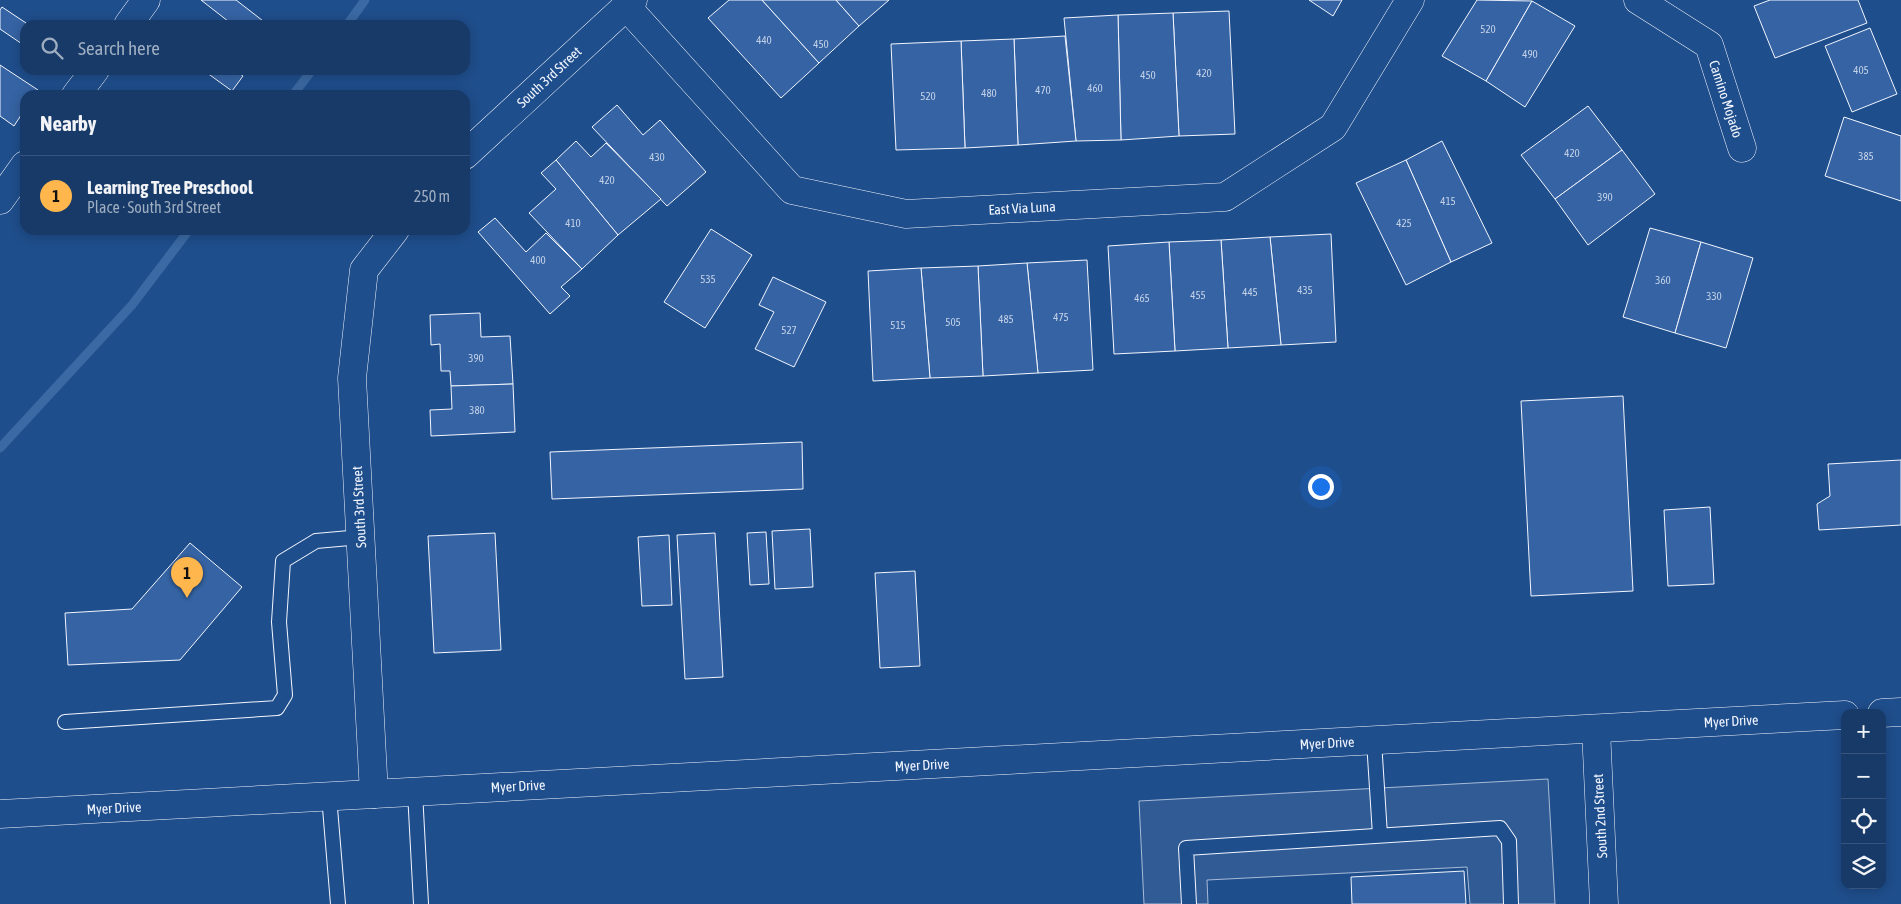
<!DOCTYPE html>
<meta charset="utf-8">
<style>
:root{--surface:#173a69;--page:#20416f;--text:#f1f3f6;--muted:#9eadc0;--line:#36547d;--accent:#ffb74d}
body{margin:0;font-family:"Asap Condensed",sans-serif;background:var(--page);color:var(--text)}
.controls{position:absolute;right:15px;bottom:15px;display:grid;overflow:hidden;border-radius:10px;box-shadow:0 2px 12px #0003}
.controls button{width:45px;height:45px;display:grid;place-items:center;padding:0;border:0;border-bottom:1px solid var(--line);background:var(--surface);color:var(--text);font:25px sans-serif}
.you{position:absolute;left:1320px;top:486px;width:18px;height:18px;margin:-12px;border:4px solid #fff;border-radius:50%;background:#1a73e8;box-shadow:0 0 0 8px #1a73e833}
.badge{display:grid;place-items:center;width:32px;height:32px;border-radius:50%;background:var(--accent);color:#111;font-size:16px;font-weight:700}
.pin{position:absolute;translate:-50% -41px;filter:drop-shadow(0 1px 2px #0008)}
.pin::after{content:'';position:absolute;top:26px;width:18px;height:15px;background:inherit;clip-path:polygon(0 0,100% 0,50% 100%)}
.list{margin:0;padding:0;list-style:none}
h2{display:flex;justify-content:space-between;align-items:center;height:65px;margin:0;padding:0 20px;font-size:21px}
h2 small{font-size:16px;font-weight:400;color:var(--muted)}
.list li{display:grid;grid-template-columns:32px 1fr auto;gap:15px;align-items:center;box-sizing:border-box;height:80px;padding:0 20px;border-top:1px solid var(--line)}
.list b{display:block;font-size:19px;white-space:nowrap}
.list p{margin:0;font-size:16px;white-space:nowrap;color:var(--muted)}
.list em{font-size:16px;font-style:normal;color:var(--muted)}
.icon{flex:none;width:28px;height:28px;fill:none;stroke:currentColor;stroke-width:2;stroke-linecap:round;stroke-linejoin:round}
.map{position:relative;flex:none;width:1901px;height:904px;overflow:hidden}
.search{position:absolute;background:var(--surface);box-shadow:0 2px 12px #0003;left:20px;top:20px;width:450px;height:55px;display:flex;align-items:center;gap:12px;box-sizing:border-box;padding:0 18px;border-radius:15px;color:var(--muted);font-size:19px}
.panel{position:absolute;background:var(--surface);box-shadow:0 2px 12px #0003;left:20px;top:90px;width:450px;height:145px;border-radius:15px}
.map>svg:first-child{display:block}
.parking{fill:#305b95;stroke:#a8bbd7}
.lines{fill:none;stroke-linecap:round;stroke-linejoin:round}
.stream{stroke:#3b69a3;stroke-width:9}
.building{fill:#3563a3;stroke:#f2f6ff}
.lane-casing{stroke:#f2f6ff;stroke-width:16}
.street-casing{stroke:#f2f6ff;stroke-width:29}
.lane{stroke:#1f4e8c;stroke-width:14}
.street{stroke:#1f4e8c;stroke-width:28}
.labels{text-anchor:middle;stroke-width:4;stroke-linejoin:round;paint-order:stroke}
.number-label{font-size:11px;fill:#c3d1e8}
.street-label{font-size:14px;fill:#f2f6ff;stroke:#1f4e8c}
</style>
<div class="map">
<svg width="1901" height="904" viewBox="0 0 1901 904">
<rect width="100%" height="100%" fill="#1f4e8c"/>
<polygon class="parking" points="1548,779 1555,904 1470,904 1467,867 1207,880 1208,904 1144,904 1139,801"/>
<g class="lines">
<g class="stream">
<polyline points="347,25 365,0"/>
<polyline points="293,95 312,70"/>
<polyline points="0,448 132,305 189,230"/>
</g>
</g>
<g class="building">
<polygon points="201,0 236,0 267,24 233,25"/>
<polygon points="729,0 762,0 819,63 781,98 708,18"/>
<polygon points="762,0 836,0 859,26 819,63"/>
<polygon points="836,0 889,0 859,26"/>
<polygon points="1309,0 1342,0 1333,16"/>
<polygon points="1477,0 1532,1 1486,81 1442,56"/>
<polygon points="1770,0 1858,0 1867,23 1775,58 1754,6"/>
<polygon points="1532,1 1575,26 1525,107 1486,81"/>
<polygon points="2,7 29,25 25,25 25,46 0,29 0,10"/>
<polygon points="1229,11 1235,134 1179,136 1173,13"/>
<polygon points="1173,13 1179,136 1121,140 1118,15"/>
<polygon points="1118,15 1121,140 1076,141 1064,18"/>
<polygon points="1870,28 1897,94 1852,112 1825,46"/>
<polygon points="1065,36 1076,141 1018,145 1014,39"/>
<polygon points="1014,39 1018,145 965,148 961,41"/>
<polygon points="961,41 965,148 896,150 891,44"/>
<polygon points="0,65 38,90 34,95 25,95 25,109 14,126 0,116"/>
<polygon points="203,70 235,70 243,76 232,91"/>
<polygon points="617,105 643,135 660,120 706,172 667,206 592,127"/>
<polygon points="1588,106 1622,150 1555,199 1521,155"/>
<polygon points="1844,117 1901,136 1901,201 1825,176"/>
<polygon points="576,141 591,157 606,143 661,199 618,235 556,160"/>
<polygon points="1442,141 1492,243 1451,262 1406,160"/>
<polygon points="1622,150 1655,194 1588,245 1555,199"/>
<polygon points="556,160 618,235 582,269 529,213 556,189 541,173"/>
<polygon points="1406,160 1451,262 1406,285 1356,183"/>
<polygon points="495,218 526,252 546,233 582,269 561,287 570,296 550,314 478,232"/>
<polygon points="1650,228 1701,242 1675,333 1623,317"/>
<polygon points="711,229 752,255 705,328 664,302"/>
<polygon points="1331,234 1336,342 1281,345 1270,237"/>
<polygon points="1270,237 1281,345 1228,348 1221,240"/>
<polygon points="1221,240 1228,348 1175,351 1169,242"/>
<polygon points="1169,242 1175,351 1114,354 1108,246"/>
<polygon points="1701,242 1753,258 1726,348 1675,333"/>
<polygon points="1087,260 1093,370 1038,373 1027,263"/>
<polygon points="1027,263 1038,373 983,376 978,266"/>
<polygon points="978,266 983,376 930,378 921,268"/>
<polygon points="921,268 930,378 873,381 868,271"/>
<polygon points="773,277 826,302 794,367 755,349 774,312 759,305"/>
<polygon points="480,313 481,337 510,336 513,384 451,386 450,371 441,371 440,344 431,345 430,315"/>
<polygon points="513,384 515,432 431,436 430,410 452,409 451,386"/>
<polygon points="1623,396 1633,591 1531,596 1521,401"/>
<polygon points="802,442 803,489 552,499 550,452"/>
<polygon points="1901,460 1901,525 1819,530 1817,504 1830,496 1828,464"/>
<polygon points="1710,507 1714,584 1668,586 1664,510"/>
<polygon points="810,529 813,587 775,589 772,531"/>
<polygon points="766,532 769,584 750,585 747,533"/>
<polygon points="495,533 501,650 434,653 428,536"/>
<polygon points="715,533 723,677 685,679 677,535"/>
<polygon points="669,535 672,605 642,606 638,537"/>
<polygon points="190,543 242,587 180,660 68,665 65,613 132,609"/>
<polygon points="915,571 920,666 880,668 875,573"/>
<polygon points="1464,871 1466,904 1352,904 1351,877"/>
</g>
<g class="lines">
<g class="lane-casing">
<g id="lane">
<polyline points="65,722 277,708 285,695 279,622 283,561 316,541 361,537"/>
<polyline points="1374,741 1380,835"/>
<polyline points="415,792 421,904"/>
<polyline points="329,796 338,904"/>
<polyline points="1189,904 1186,848 1500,828 1509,841 1511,904"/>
</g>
</g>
<g class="street-casing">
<g id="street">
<polyline points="1638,0 1709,45 1742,148"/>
<polyline points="626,6 792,190 906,214 1225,197 1333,127 1410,0"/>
<polyline points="128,25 146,0"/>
<polyline points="76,95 95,70"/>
<polyline points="465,155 633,0"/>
<polyline points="0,200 25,165"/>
<polyline points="1882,713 1901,712"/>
<polyline points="1596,729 1604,904"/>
<polyline points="374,794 352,378 364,270 395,230"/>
<polyline points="0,814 1845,715"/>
</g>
</g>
<use href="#lane" class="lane"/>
<use href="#street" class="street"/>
</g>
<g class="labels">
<g class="number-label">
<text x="1488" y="33">520</text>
<text x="764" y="44">440</text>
<text x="821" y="48">450</text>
<text x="1530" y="58">490</text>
<text x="1861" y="74">405</text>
<text x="1204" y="77">420</text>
<text x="1148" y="79">450</text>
<text x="1095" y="92">460</text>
<text x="1043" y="94">470</text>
<text x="989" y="97">480</text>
<text x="928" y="100">520</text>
<text x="1572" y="157">420</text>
<text x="1866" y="160">385</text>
<text x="657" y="161">430</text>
<text x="607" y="184">420</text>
<text x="1605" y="201">390</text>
<text x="1448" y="205">415</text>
<text x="573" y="227">410</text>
<text x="1404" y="227">425</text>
<text x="538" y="264">400</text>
<text x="708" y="283">535</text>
<text x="1663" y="284">360</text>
<text x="1305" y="294">435</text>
<text x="1250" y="296">445</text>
<text x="1198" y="299">455</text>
<text x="1714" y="300">330</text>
<text x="1142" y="302">465</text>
<text x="1061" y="321">475</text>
<text x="1006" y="323">485</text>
<text x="953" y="326">505</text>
<text x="898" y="329">515</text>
<text x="789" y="334">527</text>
<text x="476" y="362">390</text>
<text x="477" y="414">380</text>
</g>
<g class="street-label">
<text transform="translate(549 77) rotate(-43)" y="5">South 3rd Street</text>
<text transform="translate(1726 99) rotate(72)" y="5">Camino Mojado</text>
<text transform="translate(1022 208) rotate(-3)" y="5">East Via Luna</text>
<text transform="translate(359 507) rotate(-93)" y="5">South 3rd Street</text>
<text transform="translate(1731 721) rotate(-3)" y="5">Myer Drive</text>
<text transform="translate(1327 743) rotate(-3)" y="5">Myer Drive</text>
<text transform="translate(922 765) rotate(-3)" y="5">Myer Drive</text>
<text transform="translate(518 786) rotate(-3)" y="5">Myer Drive</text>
<text transform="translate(114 808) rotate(-3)" y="5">Myer Drive</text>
<text transform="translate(1600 816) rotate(-93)" y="5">South 2nd Street</text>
</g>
</g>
</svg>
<div class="controls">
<button>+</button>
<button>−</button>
<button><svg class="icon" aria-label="locate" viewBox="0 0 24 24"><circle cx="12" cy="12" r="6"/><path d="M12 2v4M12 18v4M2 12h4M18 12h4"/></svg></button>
<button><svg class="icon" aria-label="layers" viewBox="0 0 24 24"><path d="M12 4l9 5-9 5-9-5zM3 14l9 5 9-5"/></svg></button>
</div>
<div class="you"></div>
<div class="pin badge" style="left:187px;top:598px">1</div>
<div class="search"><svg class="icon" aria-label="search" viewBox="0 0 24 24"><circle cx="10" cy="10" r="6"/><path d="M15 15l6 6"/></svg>Search here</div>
<section class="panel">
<h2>Nearby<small></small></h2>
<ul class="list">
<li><span class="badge">1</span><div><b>Learning Tree Preschool</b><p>Place · South 3rd Street</p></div><em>250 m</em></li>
</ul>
</section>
</div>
